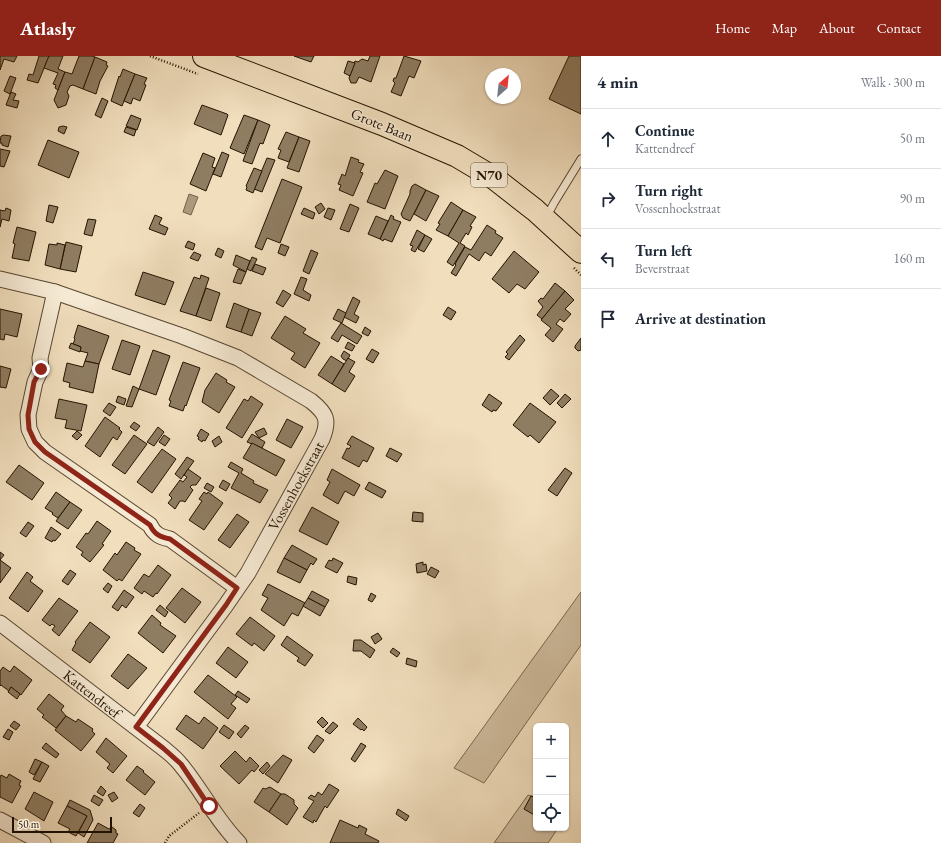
<!DOCTYPE html>
<meta charset="utf-8">
<style>
:root{--surface:#fff;--page:#f2f2f3;--text:#1f2937;--muted:#747a83;--line:#e0e1e3;--accent:#8f2418}
body{margin:0;font-family:"EB Garamond",serif;background:var(--page);color:var(--text)}
.controls{position:absolute;right:12px;bottom:12px;display:grid;overflow:hidden;border-radius:6px;box-shadow:0 1px 3px #0004}
.controls button{width:36px;height:36px;display:grid;place-items:center;padding:0;border:0;border-bottom:1px solid var(--line);background:var(--surface);color:var(--text);font:20px sans-serif}
.compass{position:absolute;left:485px;top:12px;width:36px;height:36px;border-radius:50%;background:var(--surface);box-shadow:0 1px 3px #0004;rotate:27deg}
.scale{position:absolute;left:12px;bottom:10px;width:100px;box-sizing:border-box;padding-left:4px;border:2px solid #241300;border-top:0;font-size:11px;line-height:14px;white-space:nowrap;color:#241300;-webkit-text-stroke:3px #f6ead4;paint-order:stroke}
.stop{position:absolute;width:12px;height:12px;margin:-9px;border:3px solid #8f2418;border-radius:50%;background:#fff}
.stop.end{background:#8f2418;border-color:#fff;box-shadow:0 1px 4px #0008}
.list{margin:0;padding:0;list-style:none}
h2{display:flex;justify-content:space-between;align-items:center;height:52px;margin:0;padding:0 16px;font-size:17px}
h2 small{font-size:13px;font-weight:400;color:var(--muted)}
.list li{display:grid;grid-template-columns:26px 1fr auto;gap:12px;align-items:center;box-sizing:border-box;height:60px;padding:0 16px;border-top:1px solid var(--line)}
.list b{display:block;font-size:15px;white-space:nowrap}
.list p{margin:0;font-size:13px;white-space:nowrap;color:var(--muted)}
.list em{font-size:13px;font-style:normal;color:var(--muted)}
.icon{flex:none;width:22px;height:22px;fill:none;stroke:currentColor;stroke-width:2;stroke-linecap:round;stroke-linejoin:round}
.map{position:relative;flex:none;width:581px;height:787px;overflow:hidden}
header{display:flex;align-items:center;gap:24px;box-sizing:border-box;height:56px;padding:0 20px;background:var(--accent);color:#fff}
header strong{font-size:19px}
nav{display:flex;gap:22px;margin-inline-start:auto;font-size:14px}
main{display:flex}
aside{flex:1;background:var(--surface)}
.map>svg:first-child{display:block}
.green{fill:#cebb9d;stroke:#79674e}
.water{fill:#ab997d;stroke:#75634b}
.building{fill:#8f7d62;stroke:#241300}
.lines{fill:none;stroke-linecap:round;stroke-linejoin:round}
.service-casing{stroke:#57462f;stroke-width:9}
.minor-casing{stroke:#57462f;stroke-width:17}
.primary-casing{stroke:#241300;stroke-width:24}
.path{stroke:#241300;stroke-width:2.5;stroke-dasharray:1 2;stroke-linecap:butt}
.service{stroke:#f6ead4;stroke-width:7}
.minor{stroke:#f6ead4;stroke-width:15}
.primary{stroke:#f1debd;stroke-width:22}
.route{stroke:#8f2418;stroke-width:5}
.labels{text-anchor:middle;stroke-width:3;stroke-linejoin:round;paint-order:stroke}
.shield{fill:#f6ead4;stroke:#635440;stroke-width:1}
.shield-label{font-size:14px;font-weight:bold;fill:#241300}
.street-label{font-size:15px;fill:#241300;stroke:#f6ead4}
</style>
<header>
<strong>Atlasly</strong>
<nav><a>Home</a><a>Map</a><a>About</a><a>Contact</a></nav>
</header>
<main>
<div class="map">
<svg width="581" height="787" viewBox="0 0 581 787">
<rect width="100%" height="100%" fill="#f1debd"/>
<filter id="stains"><feTurbulence type="fractalNoise" baseFrequency=".005" numOctaves="4"/><feColorMatrix values="0 0 0 0 .2 0 0 0 0 .09 0 0 0 0 .02 0 0 0 .5 -.17"/></filter>
<radialGradient id="worn" r=".72"><stop offset=".6" stop-color="#630" stop-opacity="0"/><stop offset="1" stop-color="#630" stop-opacity=".3"/></radialGradient>
<g class="green">
<polygon points="581,536 581,589 484,727 454,712"/>
<polygon points="528,739 536,741 536,772 558,772 548,787 494,787"/>
</g>
<polygon class="water" points="189,138 198,141 191,159 183,156"/>
<g class="building">
<polygon points="0,0 17,0 14,6 4,3 0,14"/>
<polygon points="39,0 49,0 38,27 27,24 29,18 33,19"/>
<polygon points="49,0 63,0 58,13 65,16 58,34 55,32 56,29 53,28 58,17 44,12"/>
<polygon points="79,0 92,0 95,1 83,33 73,29 70,30 67,36 69,40 66,49 58,52 54,44 65,16 72,18"/>
<polygon points="294,0 314,0 311,6"/>
<polygon points="370,0 380,0 371,26 359,21 356,27 351,27 349,22 355,5 358,6 362,3 368,5"/>
<polygon points="404,0 421,5 414,22 409,20 401,40 391,36 395,27 393,25 394,22 396,22"/>
<polygon points="569,0 581,0 581,58 549,43"/>
<polygon points="95,1 107,6 106,9 108,10 100,25 96,38 83,33"/>
<polygon points="348,5 355,7 350,20 344,17"/>
<polygon points="123,13 135,18 122,50 111,45 119,20 120,21"/>
<polygon points="135,18 147,22 144,28 146,29 140,45 133,42 131,48 124,45"/>
<polygon points="10,20 16,22 10,38 4,35"/>
<polygon points="11,36 16,38 13,44 19,45 17,52 6,49"/>
<polygon points="102,42 108,45 101,62 95,59"/>
<polygon points="202,49 227,58 228,59 221,79 194,68"/>
<polygon points="131,59 141,63 137,74 126,70"/>
<polygon points="244,59 258,64 244,98 230,92"/>
<polygon points="258,64 270,69 263,88 260,87 252,108 243,105"/>
<polygon points="63,70 67,71 64,78 58,75 59,71"/>
<polygon points="126,71 136,74 134,80 124,76"/>
<polygon points="286,76 299,81 289,106 278,102 281,94 278,93"/>
<polygon points="3,79 11,80 8,91 2,89 2,87 0,87 1,80 2,80"/>
<polygon points="299,81 310,85 299,116 287,112"/>
<polygon points="48,84 79,96 69,122 38,109"/>
<polygon points="0,93 10,95 4,111 0,110"/>
<polygon points="222,96 229,99 221,121 213,118"/>
<polygon points="203,97 215,102 212,111 215,112 206,135 190,128"/>
<polygon points="351,101 359,104 358,106 364,108 360,116 363,117 353,140 339,134 341,129 338,128 342,118 345,120"/>
<polygon points="267,102 275,104 262,136 254,133"/>
<polygon points="254,112 262,115 253,137 246,134 247,131 246,130"/>
<polygon points="385,114 398,120 385,153 367,146 375,127 377,128"/>
<polygon points="282,123 302,131 280,187 267,182 262,194 255,191"/>
<polygon points="415,128 426,134 410,165 403,162 401,158 410,138 410,135 412,130"/>
<polygon points="426,134 439,140 426,165 414,158"/>
<polygon points="451,146 463,154 448,180 436,174 440,168 438,167"/>
<polygon points="321,147 325,153 319,158 315,151"/>
<polygon points="350,148 359,152 349,176 340,173"/>
<polygon points="49,149 58,151 53,167 46,165"/>
<polygon points="6,152 11,154 9,165 2,163 0,171 0,154 5,155"/>
<polygon points="304,152 315,157 313,163 301,158"/>
<polygon points="328,152 335,154 331,164 324,161"/>
<polygon points="463,154 476,161 470,170 472,171 468,179 466,177 460,187 465,190 453,210 447,206 459,187 448,180"/>
<polygon points="155,159 162,162 159,168 168,172 165,179 149,173"/>
<polygon points="391,159 394,161 393,163 401,166 392,186 384,183 383,185 380,183"/>
<polygon points="376,160 388,165 380,183 368,178"/>
<polygon points="88,163 96,164 92,180 84,178"/>
<polygon points="487,169 496,175 495,177 503,182 491,200 485,196 479,205 469,198 456,220 451,217 456,209 455,208 465,191 471,194"/>
<polygon points="17,171 36,176 29,205 12,202 15,188 13,187"/>
<polygon points="417,174 425,179 415,196 411,194 413,190 410,189"/>
<polygon points="425,179 432,183 424,196 418,193"/>
<polygon points="188,185 195,188 193,194 185,191"/>
<polygon points="66,186 82,190 76,216 60,213"/>
<polygon points="57,187 65,189 60,213 45,209 49,188 57,189"/>
<polygon points="281,188 289,191 285,200 278,197"/>
<polygon points="218,192 224,195 221,202 215,199"/>
<polygon points="311,194 318,197 309,218 303,215"/>
<polygon points="514,195 539,216 525,233 517,228 509,237 492,223"/>
<polygon points="194,196 201,199 198,205 190,202"/>
<polygon points="236,199 250,205 246,216 233,209"/>
<polygon points="252,201 257,203 251,215 247,213"/>
<polygon points="255,208 266,212 263,219 252,215"/>
<polygon points="238,213 246,216 241,228 233,226"/>
<polygon points="143,216 174,226 165,249 135,239"/>
<polygon points="201,219 209,222 196,260 180,255 194,221 200,223"/>
<polygon points="301,221 307,223 303,234 311,239 309,245 294,238"/>
<polygon points="555,227 565,235 542,263 537,259 543,251 538,245 541,242 543,243"/>
<polygon points="206,232 220,237 211,265 196,260"/>
<polygon points="283,234 291,239 283,251 276,247"/>
<polygon points="565,235 574,244 565,253 571,258 564,266 560,263 556,268 563,273 553,286 545,279 551,272 541,264"/>
<polygon points="353,241 360,245 354,258 359,261 356,267 344,261"/>
<polygon points="234,247 249,253 241,276 226,271"/>
<polygon points="448,251 456,256 451,264 443,259"/>
<polygon points="0,253 22,258 17,281 5,278 4,284 0,283"/>
<polygon points="249,253 261,257 252,280 241,276"/>
<polygon points="338,253 346,257 342,267 333,263"/>
<polygon points="285,260 306,273 303,277 320,287 305,312 291,303 295,297 271,282"/>
<polygon points="341,267 362,280 357,288 342,279 338,286 331,282"/>
<polygon points="78,269 109,280 99,308 85,305 88,297 80,295 81,291 73,288 75,283 74,282"/>
<polygon points="365,271 371,275 368,280 362,277"/>
<polygon points="520,279 525,284 509,304 505,301 508,298 506,296"/>
<polygon points="581,282 581,294 578,295 575,292 575,290"/>
<polygon points="122,284 140,290 130,319 112,313"/>
<polygon points="348,286 355,290 352,295 345,292"/>
<polygon points="71,287 81,291 80,296 69,292"/>
<polygon points="372,293 379,297 373,307 366,303"/>
<polygon points="153,294 170,300 156,339 139,333"/>
<polygon points="344,295 350,299 347,305 343,303 341,300"/>
<polygon points="331,300 344,308 332,328 318,319"/>
<polygon points="348,302 355,306 349,316 355,320 345,336 332,328"/>
<polygon points="85,305 99,308 93,337 69,331 70,327 63,325 67,307 83,311"/>
<polygon points="183,306 200,312 186,350 185,349 183,355 169,350 171,345 169,344"/>
<polygon points="0,310 11,313 6,332 0,331"/>
<polygon points="216,317 227,324 226,326 235,331 219,357 202,346 205,334"/>
<polygon points="133,330 139,333 132,351 126,350"/>
<polygon points="551,333 559,340 550,349 543,342"/>
<polygon points="489,338 502,347 496,355 493,354 492,356 482,349"/>
<polygon points="565,338 571,343 562,352 557,347"/>
<polygon points="118,340 126,343 124,349 116,346"/>
<polygon points="251,340 263,348 242,382 226,372 244,343 248,345"/>
<polygon points="59,343 87,349 81,375 65,372 67,364 55,362"/>
<polygon points="109,347 116,351 110,360 103,355"/>
<polygon points="530,347 556,366 539,387 530,379 528,381 513,369"/>
<polygon points="105,361 120,372 119,373 122,376 117,384 113,381 100,401 85,390"/>
<polygon points="287,363 303,371 291,392 276,384"/>
<polygon points="134,366 140,370 136,375 130,371"/>
<polygon points="158,371 164,376 154,390 147,386"/>
<polygon points="264,372 267,378 259,382 255,376"/>
<polygon points="201,373 209,378 205,385 203,384 202,386 198,383 199,381 197,380"/>
<polygon points="77,375 82,379 77,384 72,380"/>
<polygon points="252,378 265,386 262,392 247,386"/>
<polygon points="134,379 147,388 125,418 112,409"/>
<polygon points="164,379 170,383 165,390 159,386"/>
<polygon points="219,380 222,386 215,391 212,385"/>
<polygon points="352,380 374,392 367,406 363,404 359,411 342,402 347,392 349,393 351,390 347,388"/>
<polygon points="252,387 285,404 276,420 243,402"/>
<polygon points="390,392 402,398 397,406 386,400"/>
<polygon points="162,393 176,403 152,437 137,426"/>
<polygon points="187,401 194,405 181,423 175,418"/>
<polygon points="231,406 243,413 241,417 254,425 253,427 268,434 260,447 231,432 239,417 228,411"/>
<polygon points="19,409 44,427 32,444 6,426"/>
<polygon points="565,412 572,417 557,440 548,434"/>
<polygon points="188,413 201,422 196,429 192,429 190,431 193,434 185,446 183,445 180,445 175,453 168,447 172,442 169,439 180,424 183,426 187,421 184,419"/>
<polygon points="332,413 360,429 354,440 345,435 338,448 323,439 330,426 327,424"/>
<polygon points="223,424 230,428 226,435 219,431"/>
<polygon points="369,426 386,435 382,442 365,433"/>
<polygon points="207,427 214,431 211,436 204,432"/>
<polygon points="56,436 70,446 58,462 52,458 53,457 45,452"/>
<polygon points="204,436 207,438 208,436 223,447 204,474 189,464 202,445 199,443"/>
<polygon points="70,446 82,454 68,473 56,465"/>
<polygon points="312,451 339,466 327,489 299,475"/>
<polygon points="413,456 423,457 423,466 412,465"/>
<polygon points="237,458 249,466 230,492 218,484"/>
<polygon points="97,465 111,475 102,488 104,489 90,506 81,499 83,496 76,491 86,477 88,478"/>
<polygon points="28,466 34,470 26,481 20,477"/>
<polygon points="51,471 61,478 55,485 53,484 52,486 45,482"/>
<polygon points="126,486 135,492 134,494 141,498 122,525 119,523 117,525 103,514 115,497 117,499"/>
<polygon points="292,489 317,503 313,509 311,507 307,514 284,502"/>
<polygon points="0,496 4,499 0,504 11,512 0,527"/>
<polygon points="284,502 307,514 300,527 277,516"/>
<polygon points="333,502 343,507 337,517 325,511 329,504 332,505"/>
<polygon points="423,506 423,509 426,508 427,515 417,517 416,508"/>
<polygon points="158,509 171,519 157,538 156,537 153,541 144,535 142,538 134,532 144,518 149,521"/>
<polygon points="431,511 439,515 435,522 427,518"/>
<polygon points="70,514 76,518 68,529 62,525"/>
<polygon points="27,516 33,521 30,525 43,535 28,556 9,542"/>
<polygon points="348,520 357,522 356,529 347,526"/>
<polygon points="108,527 112,530 108,537 103,533"/>
<polygon points="268,528 305,547 298,560 292,557 284,570 261,554 268,542 262,539"/>
<polygon points="182,532 201,546 185,567 166,552"/>
<polygon points="124,534 134,541 126,552 122,549 118,555 112,551"/>
<polygon points="312,535 329,544 325,551 308,542"/>
<polygon points="371,537 376,540 372,546 368,544"/>
<polygon points="59,542 78,555 59,580 52,574 55,570 52,568 50,570 42,564"/>
<polygon points="308,542 325,551 320,560 303,550"/>
<polygon points="160,549 168,556 165,561 156,554"/>
<polygon points="152,559 161,567 160,569 176,580 163,597 138,577"/>
<polygon points="250,561 275,580 264,595 254,587 252,590 236,578"/>
<polygon points="90,566 110,581 90,607 72,594 76,587 75,586"/>
<polygon points="378,577 382,583 375,588 371,581"/>
<polygon points="287,580 313,599 305,610 297,605 299,602 281,589"/>
<polygon points="354,584 361,584 375,594 370,602 361,595 353,595"/>
<polygon points="228,591 248,606 236,622 216,607"/>
<polygon points="393,592 400,597 397,601 390,596"/>
<polygon points="128,598 147,612 128,633 111,620"/>
<polygon points="407,602 417,605 416,611 406,608"/>
<polygon points="14,610 32,624 21,639 11,631 9,635 1,629 0,630 0,615 3,611 10,616"/>
<polygon points="208,619 237,641 231,648 236,652 228,663 194,636"/>
<polygon points="11,631 20,638 17,643 8,636"/>
<polygon points="238,635 250,643 247,647 235,639"/>
<polygon points="49,638 64,650 61,654 66,660 56,672 42,661 44,659 37,653"/>
<polygon points="186,659 199,668 204,661 218,672 203,693 176,673"/>
<polygon points="66,660 76,666 78,663 93,673 92,675 95,678 81,695 55,674"/>
<polygon points="322,661 328,667 323,672 317,666"/>
<polygon points="358,662 367,671 364,675 362,673 361,674 353,668"/>
<polygon points="14,665 20,669 16,674 10,670"/>
<polygon points="333,666 338,670 330,678 325,675"/>
<polygon points="224,669 234,676 229,683 219,676"/>
<polygon points="245,669 249,672 241,682 237,678"/>
<polygon points="8,673 13,676 9,684 3,681"/>
<polygon points="317,679 324,684 314,697 308,692"/>
<polygon points="106,682 127,700 113,717 107,712 110,708 96,696"/>
<polygon points="46,687 59,698 56,702 42,692"/>
<polygon points="361,687 366,690 355,706 351,703"/>
<polygon points="235,695 246,706 250,701 259,710 254,716 252,714 239,728 220,710"/>
<polygon points="283,699 292,704 278,727 265,718"/>
<polygon points="35,703 42,706 34,719 29,716"/>
<polygon points="42,706 49,710 40,726 33,723"/>
<polygon points="267,706 270,710 263,718 259,714"/>
<polygon points="137,710 144,715 143,716 155,726 145,739 126,724"/>
<polygon points="9,718 21,725 19,729 21,730 12,747 0,741 0,721 1,719 7,722"/>
<polygon points="329,728 339,734 327,752 325,750 316,766 314,764 313,767 303,761 314,745 308,742 311,739 315,741 318,736 322,739"/>
<polygon points="101,730 106,735 103,740 97,736"/>
<polygon points="270,731 281,738 269,756 254,746 263,732 265,733"/>
<polygon points="34,736 53,746 44,765 25,753"/>
<polygon points="114,736 118,742 112,746 108,739"/>
<polygon points="281,738 285,738 294,744 294,748 298,752 287,769 269,756"/>
<polygon points="94,739 103,744 99,750 91,745"/>
<polygon points="531,740 536,742 536,760 524,753"/>
<polygon points="70,744 90,754 93,764 84,781 78,777 87,760 67,750"/>
<polygon points="140,748 145,752 139,761 133,757"/>
<polygon points="67,750 87,760 76,780 68,776 70,773 58,767"/>
<polygon points="398,753 409,760 406,765 396,758"/>
<polygon points="340,764 358,772 359,769 367,773 365,778 379,785 378,787 330,787"/>
<polygon points="98,767 109,773 112,771 116,774 116,777 118,778 113,787 87,787"/>
</g>
<g class="lines">
<g class="service-casing">
<polyline id="service" points="546,162 554,147 581,103"/>
</g>
<g class="minor-casing">
<g id="minor">
<path d="M0,223l55,13 127,44 56,22 73,43c15,12 19,19 11,38l-74,134 -22,32 -90,122"/>
<path d="M55,236l-15,66 1,11 -6,13 -7,33 1,14 6,13 10,10 105,73c4,9 10,12 20,14l67,49"/>
<path d="M0,567l163,125c6,5 13,10 18,17 21,25 34,54 58,78"/>
<polyline points="0,764 43,787"/>
</g>
</g>
<g class="primary-casing">
<polyline id="primary" points="204,0 382,68 457,100 494,122 535,154 581,196"/>
</g>
<g class="path">
<polyline points="150,0 198,18"/>
<polyline points="574,212 581,219"/>
<polyline points="165,787 169,780 199,757"/>
</g>
<use href="#service" class="service"/>
<use href="#minor" class="minor"/>
<use href="#primary" class="primary"/>
</g>
<g class="lines">
<path class="route" d="M41,313l-7,13 -6,33 1,14 6,13 10,10 105,73c4,9 10,12 20,14l67,49 -11,17 -90,122 27,21 18,16 28,42"/>
</g>
<g class="labels">
<rect class="shield" x="471" y="107" width="36" height="24" rx="3"/>
<g class="shield-label">
<text x="489" y="124">N70</text>
</g>
<g class="street-label">
<text transform="translate(382 69) rotate(22)" y="5">Grote Baan</text>
<text transform="translate(296 430) rotate(-61)" y="5">Vossenhoekstraat</text>
<text transform="translate(92 638) rotate(38)" y="5">Kattendreef</text>
</g>
</g>
<rect width="100%" height="100%" filter="url(#stains)"/>
<rect width="100%" height="100%" fill="url(#worn)"/>
</svg>
<div class="controls">
<button>+</button>
<button>−</button>
<button><svg class="icon" aria-label="locate" viewBox="0 0 24 24"><circle cx="12" cy="12" r="6"/><path d="M12 2v4M12 18v4M2 12h4M18 12h4"/></svg></button>
</div>
<svg class="compass" viewBox="-18 -18 36 36"><path d="M0-13l5 13h-10z" fill="#e53935"/><path d="M0 13l5-13h-10z" fill="#747a83"/></svg>
<div class="scale">50 m</div>
<div class="stop" style="left:209px;top:750px"></div>
<div class="stop end" style="left:41px;top:313px"></div>
</div>
<aside>
<h2>4 min<small>Walk · 300 m</small></h2>
<ul class="list">
<li><svg class="icon" aria-label="ahead" viewBox="0 0 24 24"><path d="M12 20V5M6 11l6-6 6 6"/></svg><div><b>Continue</b><p>Kattendreef</p></div><em>50 m</em></li>
<li><svg class="icon" aria-label="right" viewBox="0 0 24 24"><path d="M7 20v-9h11M14 6l5 5-5 5"/></svg><div><b>Turn right</b><p>Vossenhoekstraat</p></div><em>90 m</em></li>
<li><svg class="icon" aria-label="left" viewBox="0 0 24 24"><path d="M17 20v-9H6M10 6l-5 5 5 5"/></svg><div><b>Turn left</b><p>Beverstraat</p></div><em>160 m</em></li>
<li><svg class="icon" aria-label="arrive" viewBox="0 0 24 24"><path d="M6 21V4h12l-3 4 3 4H6"/></svg><div><b>Arrive at destination</b></div></li>
</ul>
</aside>
</main>
